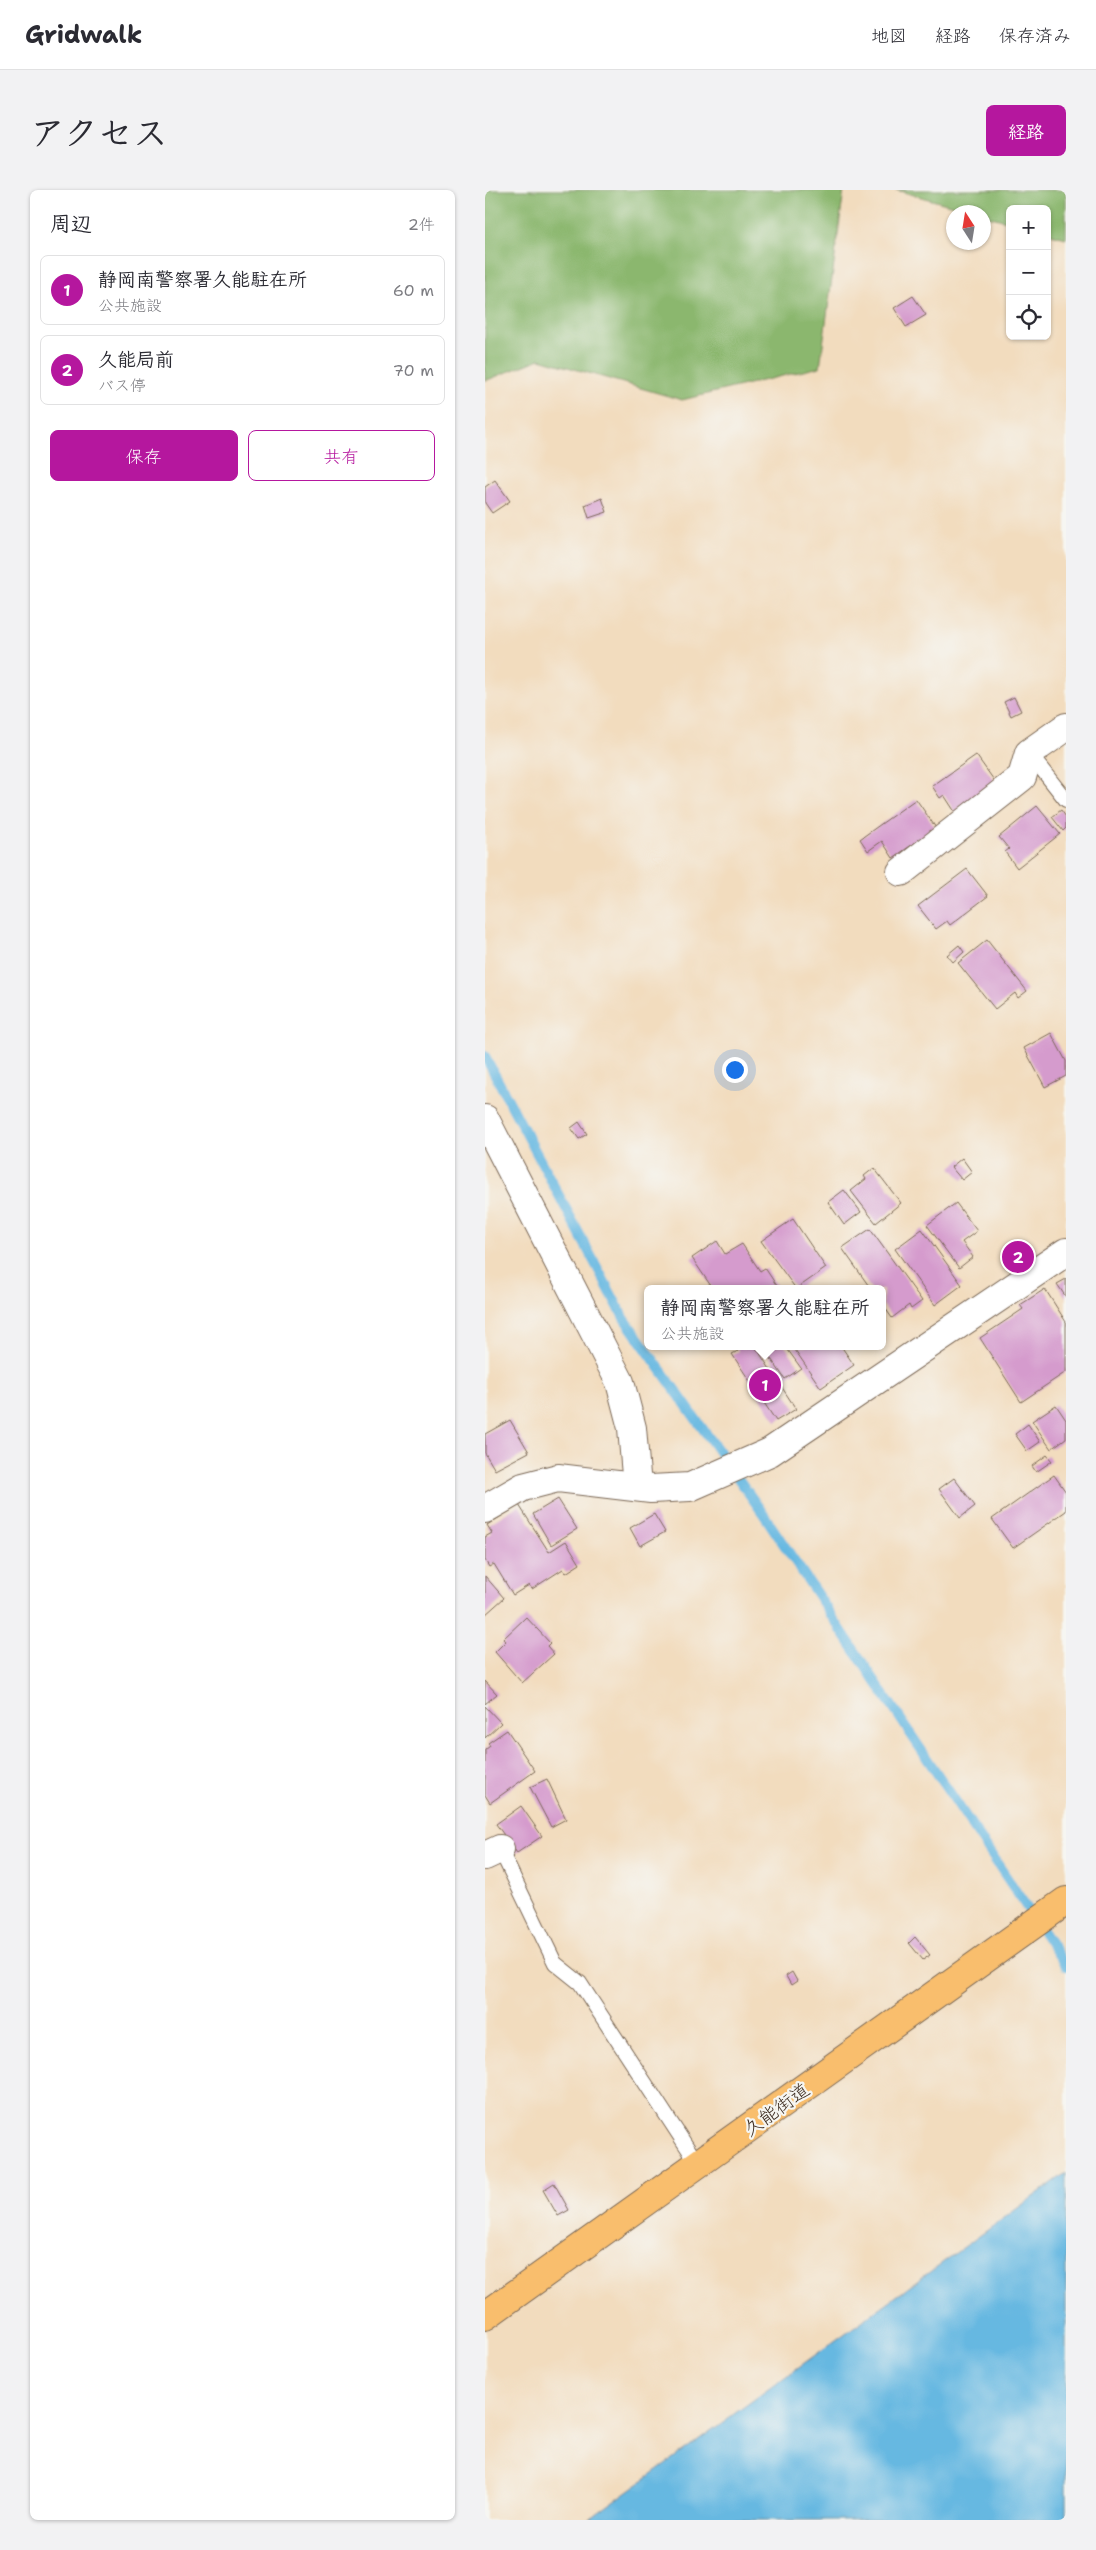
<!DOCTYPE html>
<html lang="ja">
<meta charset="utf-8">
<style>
:root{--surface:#fff;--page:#f2f2f3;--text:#2b2b33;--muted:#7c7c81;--line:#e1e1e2;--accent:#b5179e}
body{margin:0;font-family:"Shantell Sans","Klee One",sans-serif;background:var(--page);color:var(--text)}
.controls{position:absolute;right:15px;top:15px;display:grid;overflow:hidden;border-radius:8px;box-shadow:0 1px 4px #0004}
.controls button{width:45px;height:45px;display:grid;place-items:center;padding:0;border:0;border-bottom:1px solid var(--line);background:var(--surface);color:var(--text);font:25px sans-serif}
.compass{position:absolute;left:461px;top:15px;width:45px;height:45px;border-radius:50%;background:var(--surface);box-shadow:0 1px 4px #0004;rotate:348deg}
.you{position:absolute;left:249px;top:879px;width:18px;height:18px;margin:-12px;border:4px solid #fff;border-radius:50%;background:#1a73e8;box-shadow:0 0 0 8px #1a73e833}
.badge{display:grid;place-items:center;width:32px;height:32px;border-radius:50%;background:var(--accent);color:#fff;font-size:16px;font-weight:700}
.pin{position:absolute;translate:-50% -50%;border:2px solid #fff;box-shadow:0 1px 5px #0006}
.popup{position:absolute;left:159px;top:1095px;width:242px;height:65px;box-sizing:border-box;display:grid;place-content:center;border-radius:8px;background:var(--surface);filter:drop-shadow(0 1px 4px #0005);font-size:16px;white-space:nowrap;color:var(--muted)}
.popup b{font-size:19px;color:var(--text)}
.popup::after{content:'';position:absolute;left:50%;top:100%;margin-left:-10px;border:10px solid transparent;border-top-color:var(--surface)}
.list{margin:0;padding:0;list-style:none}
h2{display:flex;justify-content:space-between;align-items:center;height:65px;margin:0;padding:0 20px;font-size:21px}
h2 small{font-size:16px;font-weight:400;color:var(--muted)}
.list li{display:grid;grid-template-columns:32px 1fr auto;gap:15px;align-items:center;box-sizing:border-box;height:70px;margin:0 10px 10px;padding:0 10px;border:1px solid var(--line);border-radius:8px}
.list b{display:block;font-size:19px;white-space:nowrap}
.list p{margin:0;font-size:16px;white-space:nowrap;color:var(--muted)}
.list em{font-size:16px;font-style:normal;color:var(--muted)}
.actions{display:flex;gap:10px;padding:15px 20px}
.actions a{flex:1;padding:11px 0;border:1px solid var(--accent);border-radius:8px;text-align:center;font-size:18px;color:var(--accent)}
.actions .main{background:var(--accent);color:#fff}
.icon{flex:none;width:28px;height:28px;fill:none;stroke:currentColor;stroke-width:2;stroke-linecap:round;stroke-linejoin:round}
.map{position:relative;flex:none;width:581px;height:2330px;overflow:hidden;border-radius:8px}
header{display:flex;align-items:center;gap:30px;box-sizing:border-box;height:70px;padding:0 25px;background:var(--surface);border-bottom:1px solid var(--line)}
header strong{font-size:24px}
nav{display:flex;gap:28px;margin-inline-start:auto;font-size:18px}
.intro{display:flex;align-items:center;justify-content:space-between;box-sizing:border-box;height:120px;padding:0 30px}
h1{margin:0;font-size:35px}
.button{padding:12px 22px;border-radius:8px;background:var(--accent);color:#fff;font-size:18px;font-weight:700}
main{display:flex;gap:30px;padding:0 30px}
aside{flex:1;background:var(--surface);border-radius:8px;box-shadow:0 1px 4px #0004}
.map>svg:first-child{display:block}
.forest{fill:#8bb76e;stroke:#637046}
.water{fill:#66b8e1;stroke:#507180}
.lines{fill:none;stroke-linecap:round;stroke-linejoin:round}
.stream{stroke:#66b8e1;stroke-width:10}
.building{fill:#d59bcd}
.lane-casing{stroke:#7b6856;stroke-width:16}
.street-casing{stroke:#7b6856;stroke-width:30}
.highway-casing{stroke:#7b6856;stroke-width:30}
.lane{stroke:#fff;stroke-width:14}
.street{stroke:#fff;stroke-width:28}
.highway{stroke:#f9be6d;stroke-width:28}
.labels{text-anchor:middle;stroke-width:4.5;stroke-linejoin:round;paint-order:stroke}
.street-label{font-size:19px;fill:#3b2a1e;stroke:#f6f6f2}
</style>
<header>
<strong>Gridwalk</strong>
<nav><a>地図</a><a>経路</a><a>保存済み</a></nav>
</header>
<div class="intro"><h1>アクセス</h1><a class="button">経路</a></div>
<main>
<aside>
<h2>周辺<small>2件</small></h2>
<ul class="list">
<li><span class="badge">1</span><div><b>静岡南警察署久能駐在所</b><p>公共施設</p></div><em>60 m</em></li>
<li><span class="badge">2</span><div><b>久能局前</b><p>バス停</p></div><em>70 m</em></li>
</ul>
<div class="actions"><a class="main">保存</a><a>共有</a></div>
</aside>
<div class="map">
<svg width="581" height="2330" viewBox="0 0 581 2330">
<rect width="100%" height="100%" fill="#f6f6f2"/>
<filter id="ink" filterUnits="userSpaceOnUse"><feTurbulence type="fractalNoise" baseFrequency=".02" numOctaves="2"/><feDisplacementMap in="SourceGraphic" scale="10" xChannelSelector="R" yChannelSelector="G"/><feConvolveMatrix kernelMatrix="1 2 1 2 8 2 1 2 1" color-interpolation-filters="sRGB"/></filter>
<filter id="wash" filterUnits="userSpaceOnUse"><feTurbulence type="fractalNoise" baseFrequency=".0096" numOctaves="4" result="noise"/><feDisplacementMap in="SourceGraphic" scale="20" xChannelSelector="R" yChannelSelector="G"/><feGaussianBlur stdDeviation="1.12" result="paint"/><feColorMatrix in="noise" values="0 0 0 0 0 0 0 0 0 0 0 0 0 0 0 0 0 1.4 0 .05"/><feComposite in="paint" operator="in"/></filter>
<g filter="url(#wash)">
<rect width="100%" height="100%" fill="#f2dcbe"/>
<g class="forest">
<polygon points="0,0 359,0 335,177 197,210 55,169 0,191"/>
<polygon points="411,0 581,0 581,48 562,43 562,19 525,19 525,32 499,25 498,22 490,22"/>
</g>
<polygon class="water" points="581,1983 581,2330 103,2330"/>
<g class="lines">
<polyline class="stream" points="0,866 139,1128 277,1322 581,1776"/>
</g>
<g id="blocks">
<g class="building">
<polygon points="428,106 441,125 421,137 409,118"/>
<polygon points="10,290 25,311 7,323 0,313 0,297"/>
<polygon points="117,308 122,322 104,328 100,315"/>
<polygon points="529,507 536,521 526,526 519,512"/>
<polygon points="491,565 511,593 470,622 459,605 455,608 447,596"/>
<polygon points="431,609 451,638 408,668 397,651 383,661 375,649"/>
<polygon points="552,616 575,644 532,678 520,662 524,659 514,647"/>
<polygon points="576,620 581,627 581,638 578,641 567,627"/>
<polygon points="482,679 503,706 465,735 462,731 451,739 433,716"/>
<polygon points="502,750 542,801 533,808 530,803 510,819 473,773"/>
<polygon points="474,755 479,762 468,772 462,765"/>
<polygon points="566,843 581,871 581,886 560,897 539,858"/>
<polygon points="94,932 102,944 94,949 86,938"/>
<polygon points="477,968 487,982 477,990 466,977"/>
<polygon points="389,978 416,1013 391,1033 366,1001 381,989 379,986"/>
<polygon points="359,1000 376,1022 359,1035 343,1012"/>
<polygon points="471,1013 492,1041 477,1052 488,1067 474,1078 442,1035"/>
<polygon points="308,1029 341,1078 311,1099 276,1051"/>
<polygon points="385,1039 437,1111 426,1119 424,1115 407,1128 398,1115 398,1099 386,1099 357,1058"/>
<polygon points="437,1039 477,1095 450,1115 410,1059"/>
<polygon points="232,1051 240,1064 257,1054 275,1081 280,1078 294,1099 228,1099 207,1068"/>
<polygon points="581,1089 581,1107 572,1094"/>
<polygon points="560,1099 581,1132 581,1182 536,1212 495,1148 538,1119 535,1115"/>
<polygon points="250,1156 270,1156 311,1219 291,1231 247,1164 253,1161"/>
<polygon points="281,1156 300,1156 316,1178 300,1189 282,1163 284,1160"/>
<polygon points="356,1156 369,1175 336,1198 308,1157"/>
<polygon points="571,1215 581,1230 581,1248 566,1259 547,1231"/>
<polygon points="25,1230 44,1262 10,1280 0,1263 0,1244"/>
<polygon points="543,1234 555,1252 542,1261 530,1244"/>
<polygon points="562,1265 567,1271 551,1282 547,1276"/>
<polygon points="569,1285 581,1302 581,1321 528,1358 507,1329"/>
<polygon points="469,1288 490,1316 475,1328 454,1299"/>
<polygon points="73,1309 92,1339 66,1355 48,1324"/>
<polygon points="34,1315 64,1362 81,1351 95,1374 81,1383 78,1379 47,1399 44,1395 28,1405 9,1374 4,1377 0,1370 0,1347 7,1343 2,1335"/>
<polygon points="169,1324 180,1342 155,1356 145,1338"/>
<polygon points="0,1386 19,1408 0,1425"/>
<polygon points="41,1427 65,1453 62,1456 69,1464 37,1493 10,1462 21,1451 18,1449"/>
<polygon points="0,1491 12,1504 0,1514"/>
<polygon points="0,1516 16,1533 0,1548"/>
<polygon points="22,1540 50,1581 5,1613 0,1605 0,1560 5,1556 3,1553"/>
<polygon points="62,1589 81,1629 66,1637 45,1597"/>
<polygon points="36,1616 57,1646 32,1663 11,1634"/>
<polygon points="430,1747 445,1765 438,1770 424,1753"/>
<polygon points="307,1782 312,1791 306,1795 301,1786"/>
<polygon points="69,1993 84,2020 73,2026 58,2000"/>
</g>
</g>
</g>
<g filter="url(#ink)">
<use href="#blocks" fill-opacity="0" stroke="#7b6856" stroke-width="1"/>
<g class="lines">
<g class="lane-casing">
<g id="lane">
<polyline points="544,563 581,610"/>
<polyline points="15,1659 70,1773 95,1793 213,1974"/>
</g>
</g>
<g class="street-casing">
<g id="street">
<polyline points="416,682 537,587 544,563 581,537"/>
<polyline points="0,929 135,1192 147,1238 152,1297"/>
<polyline points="0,1319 38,1297 73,1288 166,1299 205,1297 285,1262 581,1062"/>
<polyline points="0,1666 15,1659"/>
</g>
</g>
<g class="highway-casing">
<polyline id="highway" points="0,2126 581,1711"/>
</g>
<use href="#lane" class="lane"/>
<use href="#street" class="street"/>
<use href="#highway" class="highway"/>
</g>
</g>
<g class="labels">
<g class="street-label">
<text transform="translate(291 1919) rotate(-36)" y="7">久能街道</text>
</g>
</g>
</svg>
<div class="controls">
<button>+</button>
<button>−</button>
<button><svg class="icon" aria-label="locate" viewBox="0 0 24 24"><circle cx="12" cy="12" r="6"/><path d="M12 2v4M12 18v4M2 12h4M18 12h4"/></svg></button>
</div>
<svg class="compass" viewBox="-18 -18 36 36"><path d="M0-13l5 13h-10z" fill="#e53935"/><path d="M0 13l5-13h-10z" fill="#7c7c81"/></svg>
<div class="you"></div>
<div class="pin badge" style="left:280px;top:1195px">1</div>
<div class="popup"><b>静岡南警察署久能駐在所</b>公共施設</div>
<div class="pin badge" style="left:533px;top:1067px">2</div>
</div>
</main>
